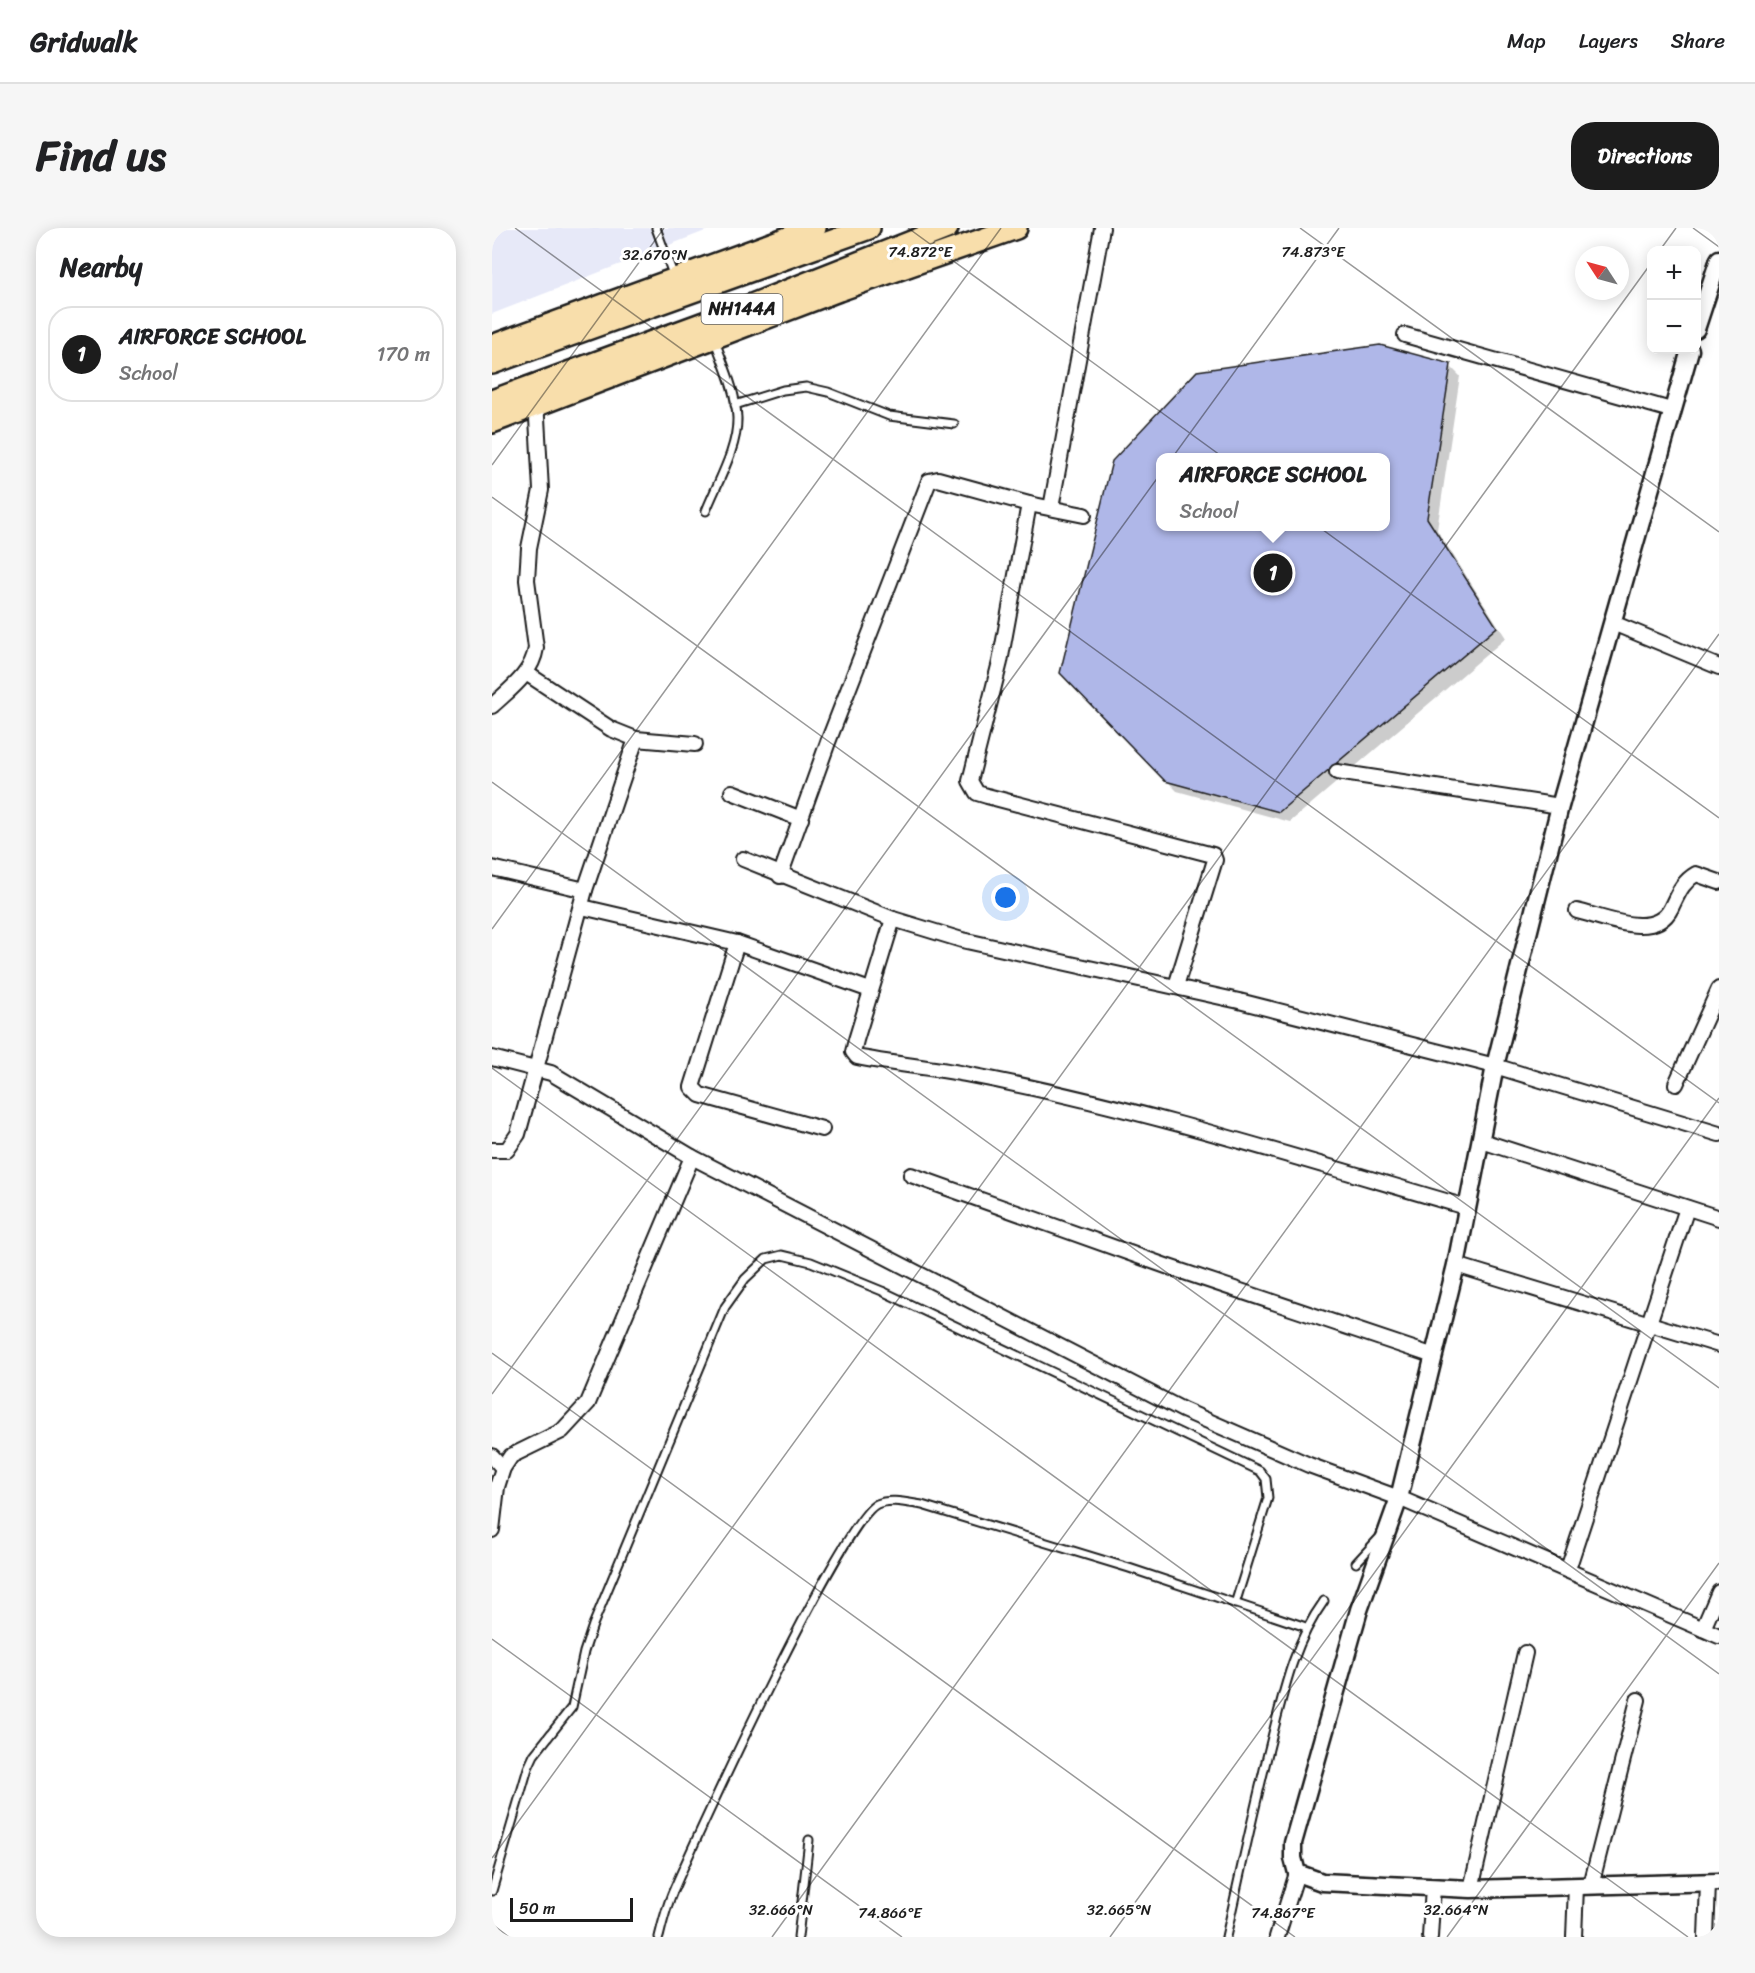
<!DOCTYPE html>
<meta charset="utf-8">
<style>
:root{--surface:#fff;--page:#f6f6f6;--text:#202124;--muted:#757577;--line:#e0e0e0;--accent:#1c1c1c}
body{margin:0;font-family:Sriracha,sans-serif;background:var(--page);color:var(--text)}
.controls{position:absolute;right:18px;top:18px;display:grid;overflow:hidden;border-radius:12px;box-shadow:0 3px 15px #0003}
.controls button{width:54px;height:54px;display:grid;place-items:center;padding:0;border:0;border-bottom:2px solid var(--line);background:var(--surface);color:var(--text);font:30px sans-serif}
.compass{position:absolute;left:1083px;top:18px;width:54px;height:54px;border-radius:50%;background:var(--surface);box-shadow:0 3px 15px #0003;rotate:306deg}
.scale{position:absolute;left:18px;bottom:15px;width:123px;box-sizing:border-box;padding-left:6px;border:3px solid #1c1c1c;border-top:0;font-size:16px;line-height:21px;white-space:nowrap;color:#1c1c1c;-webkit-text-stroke:4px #fff;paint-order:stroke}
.you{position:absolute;left:514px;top:670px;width:21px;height:21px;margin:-15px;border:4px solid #fff;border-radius:50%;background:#1a73e8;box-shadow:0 0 0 9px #1a73e833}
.badge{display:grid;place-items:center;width:39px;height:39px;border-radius:50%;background:var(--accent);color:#fff;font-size:20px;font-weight:700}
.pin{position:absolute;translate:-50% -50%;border:3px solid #fff;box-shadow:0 2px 6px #0006}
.popup{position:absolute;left:664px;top:225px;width:234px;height:78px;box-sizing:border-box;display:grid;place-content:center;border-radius:12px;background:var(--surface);filter:drop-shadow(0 2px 4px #0005);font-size:20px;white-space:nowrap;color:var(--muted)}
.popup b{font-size:22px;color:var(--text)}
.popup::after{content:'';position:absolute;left:50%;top:100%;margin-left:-12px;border:12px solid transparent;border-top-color:var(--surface)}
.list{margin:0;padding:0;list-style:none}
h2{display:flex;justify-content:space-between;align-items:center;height:78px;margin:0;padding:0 24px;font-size:26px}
h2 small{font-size:20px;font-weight:400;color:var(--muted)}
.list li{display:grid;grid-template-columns:39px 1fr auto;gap:18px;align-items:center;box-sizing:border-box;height:96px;margin:0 12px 12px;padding:0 12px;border:2px solid var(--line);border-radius:24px}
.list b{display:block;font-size:22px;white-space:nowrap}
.list p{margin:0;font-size:20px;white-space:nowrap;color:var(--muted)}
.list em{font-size:20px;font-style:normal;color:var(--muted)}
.map{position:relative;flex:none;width:1227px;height:1709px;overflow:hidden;border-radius:24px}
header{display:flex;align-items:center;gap:36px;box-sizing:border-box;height:84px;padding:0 30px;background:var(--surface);border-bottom:2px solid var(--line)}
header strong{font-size:28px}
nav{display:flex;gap:33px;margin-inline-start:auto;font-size:21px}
.intro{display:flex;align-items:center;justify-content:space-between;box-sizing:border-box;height:144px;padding:0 36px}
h1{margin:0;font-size:42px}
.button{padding:15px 27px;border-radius:24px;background:var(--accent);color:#fff;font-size:21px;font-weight:700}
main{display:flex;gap:36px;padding:0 36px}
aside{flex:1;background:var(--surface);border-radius:24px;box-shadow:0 3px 15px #0003}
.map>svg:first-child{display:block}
.built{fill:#e7e9f8}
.shadow{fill:#0003;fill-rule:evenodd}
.building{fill:#afb7e8;stroke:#1c1c1c;stroke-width:1.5;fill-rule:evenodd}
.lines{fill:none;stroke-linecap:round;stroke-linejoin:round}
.service-casing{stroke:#1c1c1c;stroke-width:11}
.minor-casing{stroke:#1c1c1c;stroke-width:18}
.tertiary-casing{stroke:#1c1c1c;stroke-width:21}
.trunk-casing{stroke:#1c1c1c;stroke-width:26}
.service{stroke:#fff;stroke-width:7}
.minor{stroke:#fff;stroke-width:14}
.tertiary{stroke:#fff;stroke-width:16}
.trunk{stroke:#f8deab;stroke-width:21}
.ticks{fill:none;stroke:#1c1c1c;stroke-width:1.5;stroke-opacity:0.45}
.labels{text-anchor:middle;stroke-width:6;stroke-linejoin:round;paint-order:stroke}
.shield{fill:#fff;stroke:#606060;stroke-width:1.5}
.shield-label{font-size:18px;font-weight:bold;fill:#1c1c1c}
.ticks-label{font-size:15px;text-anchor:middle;fill:#1c1c1c;stroke:#fff;stroke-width:6;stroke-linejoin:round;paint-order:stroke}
</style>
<header>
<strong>Gridwalk</strong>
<nav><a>Map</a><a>Layers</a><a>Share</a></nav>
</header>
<div class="intro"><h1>Find us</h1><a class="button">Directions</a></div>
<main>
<aside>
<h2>Nearby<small></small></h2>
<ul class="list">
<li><span class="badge">1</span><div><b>AIRFORCE SCHOOL</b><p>School</p></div><em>170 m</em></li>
</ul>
</aside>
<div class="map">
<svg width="1227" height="1709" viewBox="0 0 1227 1709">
<rect width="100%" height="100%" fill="#fff"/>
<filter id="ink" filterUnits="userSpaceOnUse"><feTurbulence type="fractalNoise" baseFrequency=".0167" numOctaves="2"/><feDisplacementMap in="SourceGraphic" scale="12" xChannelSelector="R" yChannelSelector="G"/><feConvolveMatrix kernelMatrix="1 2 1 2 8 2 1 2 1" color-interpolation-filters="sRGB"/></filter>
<g filter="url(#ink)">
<polygon class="built" points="0,0 221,0 0,86"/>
<path class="shadow" d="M958,138l10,10 -23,154 69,108 -216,184 -113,-31 -116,-118 53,-212zM668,230h226v68h-226z"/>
<path class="building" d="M888,117l71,19 -24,154 70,109 -218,185 -114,-31 -105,-108 52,-212 85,-90zM669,230h225v68h-225z"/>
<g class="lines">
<g class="service-casing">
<g id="service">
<polyline points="164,0 182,49"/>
<polyline points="243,177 291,162 314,159 336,164 397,188 462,196"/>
<path d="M214,283c11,-28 32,-63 31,-93 -1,-27 -13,-52 -22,-77"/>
<polyline points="864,1335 888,1309"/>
<polyline points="0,1663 36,1540 42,1527 80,1479 92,1424 101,1397 233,1079 253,1051 274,1031 290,1027 319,1034 390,1063 768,1243 774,1251 776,1270 743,1376"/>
<path d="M167,1709c4,-16 8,-33 15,-48 23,-53 168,-369 203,-385 13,-6 31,-1 45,1l207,63 177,59"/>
<polyline points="306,1709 317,1612"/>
<path d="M734,1709c14,-64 28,-128 44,-192 13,-51 23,-101 54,-144"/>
</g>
</g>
<g class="minor-casing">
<g id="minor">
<polyline points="913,107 1179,182"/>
<polyline points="537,276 508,434 478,553 485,565 495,568 721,627 723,632 684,758"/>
<polyline points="559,280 610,0"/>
<polyline points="1121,395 1227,439"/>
<polyline points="34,445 119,501 144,511 203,516"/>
<path d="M0,478c18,-17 40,-32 44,-58l-9,-68 2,-32 12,-58 -5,-90"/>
<polyline points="845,544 1068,578"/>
<polyline points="240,564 309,591"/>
<polyline points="251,631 401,691 470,712 747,773 1003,838 1227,906"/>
<polyline points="0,640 93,662"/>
<polyline points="288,648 336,514 437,253 446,251 537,276 592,287"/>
<polyline points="90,679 245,715 378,762"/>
<path d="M1085,683c27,6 78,30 94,-3 7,-14 11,-26 25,-34l23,8"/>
<path d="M401,691l-37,121 -3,12 4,5c35,7 72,10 108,17 169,32 336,85 501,133"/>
<polyline points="245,715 200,859 208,867 330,901"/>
<polyline points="0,830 59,845 200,929 691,1182 817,1237 907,1270 1211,1401 1227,1364"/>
<polyline points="1184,856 1227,761"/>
<polyline points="990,913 1227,990"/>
<polyline points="0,922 15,922 26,906 93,662 144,511"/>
<polyline points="419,947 674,1038 942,1128"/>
<polyline points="964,1037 1227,1117"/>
<polyline points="0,1228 11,1240"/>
<polyline points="0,1302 5,1259 11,1240 19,1228 70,1203 96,1175 200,929"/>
<polyline points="1076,1341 1195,980"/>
<polyline points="1211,1401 1227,1408"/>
<polyline points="1099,1657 1146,1472"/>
<polyline points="979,1661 1033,1425"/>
<polyline points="785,1709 805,1645"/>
<polyline points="938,1709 941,1659"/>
<polyline points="1082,1709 1084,1658"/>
<polyline points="1214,1709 1216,1655"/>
</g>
</g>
<g class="tertiary-casing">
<g id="tertiary">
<polyline points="1204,101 1227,31"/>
<polyline points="1198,122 1068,578 1003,838 964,1037 907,1270 867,1382 801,1615 801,1630 805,1645 830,1654 979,1661 1227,1654"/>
</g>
</g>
<g class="trunk-casing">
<g id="trunk">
<polyline points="0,118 323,0"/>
<polyline points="0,135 377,0"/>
<polyline points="0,173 242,84 455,0"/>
<polyline points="0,194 347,62 524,0"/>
</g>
</g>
<use href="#service" class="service"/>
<use href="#minor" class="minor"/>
<use href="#tertiary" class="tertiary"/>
<use href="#trunk" class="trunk"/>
</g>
</g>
<path class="ticks" d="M23,0l1204,875M416,0l811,590M808,0l419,304M1201,0l26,19M1168,22l16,-22M0,237l172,-237M0,269l1227,891M0,554l1227,892M0,701l509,-701M0,840l1196,869M0,1125l803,584M0,1166l847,-1166M0,1411l410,298M0,1630l1160,-1596M0,1696l17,13M280,1709l947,-1303M618,1709l609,-839M955,1709l272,-374"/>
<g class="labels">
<rect class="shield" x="209.5" y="66" width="81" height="30" rx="4.5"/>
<g class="shield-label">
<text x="250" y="87">NH144A</text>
</g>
</g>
<g class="ticks-label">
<text x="428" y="29">74.872°E</text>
<text x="821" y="29">74.873°E</text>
<text x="163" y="32">32.670°N</text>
<text x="289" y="1687">32.666°N</text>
<text x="627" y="1687">32.665°N</text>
<text x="964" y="1687">32.664°N</text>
<text x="398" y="1690">74.866°E</text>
<text x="791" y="1690">74.867°E</text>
</g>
</svg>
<div class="controls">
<button>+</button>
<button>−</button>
</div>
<svg class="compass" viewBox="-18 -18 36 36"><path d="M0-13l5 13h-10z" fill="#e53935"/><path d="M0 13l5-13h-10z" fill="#757577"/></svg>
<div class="scale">50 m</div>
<div class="you"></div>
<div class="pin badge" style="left:781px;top:345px">1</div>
<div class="popup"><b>AIRFORCE SCHOOL</b>School</div>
</div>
</main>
